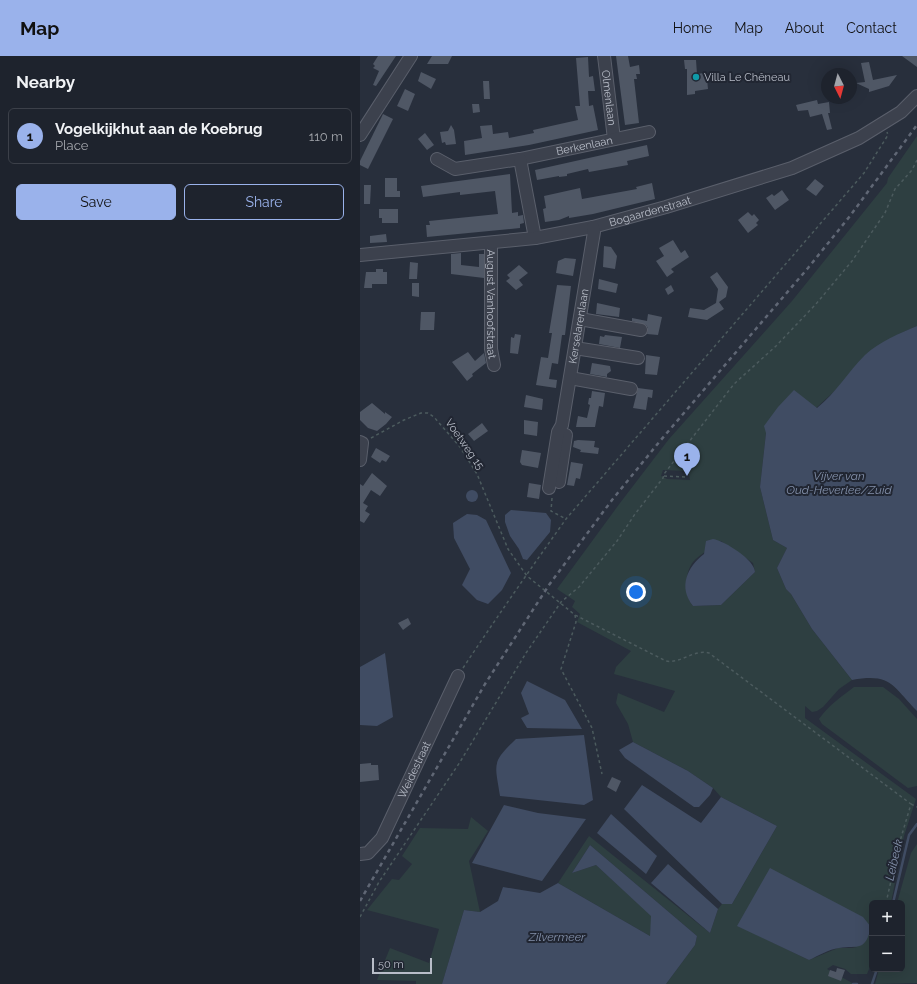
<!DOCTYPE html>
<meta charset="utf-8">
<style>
:root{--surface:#1e232d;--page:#262b35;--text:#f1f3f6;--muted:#a1a4aa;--line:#3c4049;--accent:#9ab2eb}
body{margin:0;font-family:Raleway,sans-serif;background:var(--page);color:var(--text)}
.controls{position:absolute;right:12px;bottom:12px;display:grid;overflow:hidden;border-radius:6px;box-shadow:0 4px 16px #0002}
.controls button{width:36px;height:36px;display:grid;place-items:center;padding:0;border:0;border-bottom:1px solid var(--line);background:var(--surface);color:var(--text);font:20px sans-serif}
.compass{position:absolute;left:461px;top:12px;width:36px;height:36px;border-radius:50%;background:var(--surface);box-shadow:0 4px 16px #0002;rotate:174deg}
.scale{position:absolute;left:12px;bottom:10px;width:60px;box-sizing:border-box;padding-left:4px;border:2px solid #b8bdc8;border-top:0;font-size:11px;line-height:14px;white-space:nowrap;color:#b8bdc8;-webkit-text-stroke:3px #212632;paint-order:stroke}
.you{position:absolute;left:276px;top:536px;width:14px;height:14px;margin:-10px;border:3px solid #fff;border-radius:50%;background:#1a73e8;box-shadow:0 0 0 6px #1a73e833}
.badge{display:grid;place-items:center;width:26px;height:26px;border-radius:50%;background:var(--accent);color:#111;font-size:13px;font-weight:700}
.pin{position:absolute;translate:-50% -33px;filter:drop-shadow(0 1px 2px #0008)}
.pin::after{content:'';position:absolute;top:21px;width:14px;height:12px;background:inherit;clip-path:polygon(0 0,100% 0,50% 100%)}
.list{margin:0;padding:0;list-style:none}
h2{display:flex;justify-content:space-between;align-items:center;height:52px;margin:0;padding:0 16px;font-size:17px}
h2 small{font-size:13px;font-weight:400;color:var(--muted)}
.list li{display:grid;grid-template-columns:26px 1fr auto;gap:12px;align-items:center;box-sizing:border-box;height:56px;margin:0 8px 8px;padding:0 8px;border:1px solid var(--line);border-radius:6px}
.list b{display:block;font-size:15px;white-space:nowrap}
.list p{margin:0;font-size:13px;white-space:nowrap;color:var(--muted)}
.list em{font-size:13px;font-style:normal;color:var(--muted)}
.actions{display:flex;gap:8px;padding:12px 16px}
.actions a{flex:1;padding:9px 0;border:1px solid var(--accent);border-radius:6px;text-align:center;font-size:14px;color:var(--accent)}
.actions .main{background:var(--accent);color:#111}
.map{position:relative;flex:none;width:557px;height:928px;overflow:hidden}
header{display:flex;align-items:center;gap:24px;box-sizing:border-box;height:56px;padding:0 20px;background:var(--accent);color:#111}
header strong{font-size:19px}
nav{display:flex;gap:22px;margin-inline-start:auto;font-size:14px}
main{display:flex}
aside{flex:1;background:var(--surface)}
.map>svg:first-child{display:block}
.green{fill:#2e3f41;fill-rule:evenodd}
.water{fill:#404c63}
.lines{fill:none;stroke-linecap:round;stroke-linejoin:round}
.stream{stroke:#404c63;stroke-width:2.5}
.building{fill:#4f5765}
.minor-casing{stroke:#5a5f6b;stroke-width:14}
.path{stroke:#4c5b5e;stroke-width:1.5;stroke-dasharray:3 3;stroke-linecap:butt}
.minor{stroke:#3c414d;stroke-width:12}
.rail{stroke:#606775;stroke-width:2.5;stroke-dasharray:4 4;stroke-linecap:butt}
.culture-dot{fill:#0f9aa8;stroke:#212632;stroke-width:1.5}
.labels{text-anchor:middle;stroke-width:4;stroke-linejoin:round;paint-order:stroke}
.poi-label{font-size:11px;fill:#b8bdc8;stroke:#212632;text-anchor:start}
.street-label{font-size:11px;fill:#b8bdc8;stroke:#212632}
.water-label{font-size:12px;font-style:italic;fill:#8491ab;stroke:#212632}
</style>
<header>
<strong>Map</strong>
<nav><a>Home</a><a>Map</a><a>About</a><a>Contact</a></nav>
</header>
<main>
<aside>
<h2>Nearby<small></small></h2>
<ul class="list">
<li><span class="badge">1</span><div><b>Vogelkijkhut aan de Koebrug</b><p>Place</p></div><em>110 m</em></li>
</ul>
<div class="actions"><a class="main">Save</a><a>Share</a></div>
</aside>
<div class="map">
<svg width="557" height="928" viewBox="0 0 557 928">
<rect width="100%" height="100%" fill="#282f3c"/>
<g class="green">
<path d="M557,80v190l-22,10 -79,72 -50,25 -6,54 13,53 14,8 -10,20 9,21 5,5 21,35 40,51 -13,9 -16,18 -6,4 -5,1 -7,-6v12l111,81 -12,37 -13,67h-19v59l-5,12h-16l-6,-5 -12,-4 -6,4 27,15h-188l29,-39 2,-9 -107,-91 -18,28 24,-8 56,51 -2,20 -92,-53 31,-47 121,97 8,-24 4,-5h10l45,-78 -56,-29 -8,-9 -25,-17 -55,-29 -5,-18 -12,-21 2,-10 46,19 11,-21 -61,-17 2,-7 15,-16 -54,-29 3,-8 -8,-7 3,-6 -18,-12 63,-86 49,-64 123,-138 95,-118 1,-5zM303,414l23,1 -1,3h4l1,6 -23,-1 -6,-3zM361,485l32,22 2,9 -34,33 -28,1c-9,-11 -9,-32 0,-44 7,-8 20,-15 28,-21zM377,869l120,23h-19l-29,12z"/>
<path d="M494,631h29l16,12 18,20v67l-9,2 -86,-64 -3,-5c10,-14 22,-22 35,-32z"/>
<polygon points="111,761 128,775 109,805 120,856 104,854 82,928 56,928 56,925 17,924 30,892 69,907 79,873 7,854 32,823 39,824 52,808 42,800 60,772 108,773"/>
<polygon points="557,788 557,927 515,928 519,913 542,913 542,847 537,847 551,797"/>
</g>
<g class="water">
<path d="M557,270v385c-25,-25 -25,-38 -65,-31l-40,-51 -21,-35 -5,-5 -9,-21 10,-20 -14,-8 -13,-53 6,-54 -2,-7 14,-19 16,-17 23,18c19,-15 31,-36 48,-53 14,-13 35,-22 52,-29z"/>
<circle cx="112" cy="440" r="6"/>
<polygon points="151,454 186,457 191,464 190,476 167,504 163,503 159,493 150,480 145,466 145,459"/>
<polygon points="107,458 117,459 126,464 151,517 142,534 128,548 117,544 102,529 110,513 94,482 93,467"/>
<path d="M353,483c12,2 42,21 42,33l-34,33 -28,1c-15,-19 -6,-39 11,-52l2,-13z"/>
<polygon points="25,597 33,661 17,670 0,669 0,611"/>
<polygon points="167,625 205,644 222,673 167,672 161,662 169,658 161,637"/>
<path d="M224,679l9,65 -9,5 -84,-9c-5,-33 -9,-33 16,-57z"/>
<polygon points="273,686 328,715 353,732 350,739 339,751 334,751 265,702 259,694"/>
<polygon points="282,729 341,767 361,741 417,770 372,848 362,848 264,753"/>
<polygon points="144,749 178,757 226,763 182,825 112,807"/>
<polygon points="251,758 297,800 286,818 237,777"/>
<polygon points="230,789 337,880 335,889 306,928 82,928 104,854 120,856 138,845 143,831 180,837 198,827 290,880 291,860 236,809 212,817"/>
<polygon points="308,808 358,853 350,877 291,827"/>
<path d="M410,812l93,49 8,10c-6,25 -12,18 -32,21 -10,1 -21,8 -30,12l-72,-34z"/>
</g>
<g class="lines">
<g class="stream">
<polyline points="533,847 549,779 557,768"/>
<polyline points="493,928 497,928"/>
<polyline points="512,928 517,913"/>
</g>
</g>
<g class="building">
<polygon points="18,0 36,0 16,30 13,29 19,15 13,12 15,10 13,8"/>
<polygon points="72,0 92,0 88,8 67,8"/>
<polygon points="256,0 268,0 270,11 279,9 280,18 276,18 277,23 274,23 279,67 265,69"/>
<polygon points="542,0 557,0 557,11"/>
<polygon points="228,1 229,21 233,20 235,35 228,35 229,50 233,49 238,74 169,89 105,99 104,85 122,82 120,70 132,69 133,78 148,76 149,82 174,77 173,74 218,64 215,50 220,50 216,2"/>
<polygon points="324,4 336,4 337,18 344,17 345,23 347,23 348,33 335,35 335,38 327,39 327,13 325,13"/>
<polygon points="509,6 513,24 537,19 529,30 509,36 509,33 496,27 505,26 501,7"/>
<polygon points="61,16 76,23 71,33 58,25"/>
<polygon points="123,25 129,25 130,43 124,43"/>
<polygon points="45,33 55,38 48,55 37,50"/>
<polygon points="457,44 458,48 469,46 470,57 468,57 472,73 467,74 462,58 450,61 448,54 438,55 436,49"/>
<polygon points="112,48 119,48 120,56 113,57"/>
<polygon points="23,58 33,63 8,113 0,109 0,105"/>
<polygon points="91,69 94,74 96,88 86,89 85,86 82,87 80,76 88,75"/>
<polygon points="65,77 74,89 67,94 58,83"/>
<polygon points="287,89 289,100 267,105 268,109 229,116 228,113 207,118 207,120 199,121 199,120 177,124 175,114"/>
<polygon points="150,118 152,157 158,156 158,160 163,159 164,167 160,168 160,172 67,181 66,169 70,169 69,165 138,158 135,135 100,139 100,136 63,141 61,130"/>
<polygon points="25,122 37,122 37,135 40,135 40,141 25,141"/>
<polygon points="455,123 464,130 456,140 446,133"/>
<polygon points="292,127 295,143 233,158 209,162 209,160 199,164 185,166 183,153 186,152 184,140 220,132 222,143 277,133 276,131"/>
<polygon points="4,129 11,129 10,148 4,148"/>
<polygon points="422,134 429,144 415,154 406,142 412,138 414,140"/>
<polygon points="19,153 38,153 38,167 22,167 22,162 19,162"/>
<polygon points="388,156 392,160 394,158 399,164 396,167 398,169 388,177 378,164"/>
<polygon points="26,178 27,186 10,187 10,180"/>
<polygon points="313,184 321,197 325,194 329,201 311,213 314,216 307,221 296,205 304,200 299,192"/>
<polygon points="244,190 251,191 257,200 255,213 243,211"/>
<polygon points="101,197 101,209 119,211 119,198 124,198 124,222 91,218 91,198"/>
<polygon points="205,202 216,203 213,220 196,217 198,205"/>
<polygon points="50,206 58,207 57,223 49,223"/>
<polygon points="159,209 168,217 159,224 163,229 156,234 146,225 150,222 147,219"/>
<polygon points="16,213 23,213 23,216 27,216 27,228 12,228 12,232 4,232 6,216 16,216"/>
<polygon points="357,216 368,231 366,241 359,246 364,253 347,264 328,261 330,252 344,254 356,247 358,233 350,221"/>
<polygon points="239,223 258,228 256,237 238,233"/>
<polygon points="52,227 59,227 59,241 52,240"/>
<polygon points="197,229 211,230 205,279 202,279 198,308 192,307 189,323 197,324 196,332 176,329 181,301 188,302 192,277 189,277"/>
<polygon points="311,229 314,235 308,239 305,233"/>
<polygon points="237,247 260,252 259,261 236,258"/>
<polygon points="61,256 75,256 74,274 60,274"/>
<polygon points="288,258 302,261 298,279 287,278 288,272 286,269 272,265 272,262 287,265"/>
<polygon points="155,278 161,279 158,298 150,297 151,281 154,282"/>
<polygon points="245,279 262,281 260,292 239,288 240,280 244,281"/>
<polygon points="108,296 115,305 124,297 126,307 112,318 113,320 107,325 92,306"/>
<polygon points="286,299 300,301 297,319 285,318"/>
<polygon points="232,307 250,310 251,315 247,318 247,321 230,318"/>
<polygon points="278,332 293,334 292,342 288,341 286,354 273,352"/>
<polygon points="232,335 245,337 243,351 239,350 235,371 216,371 218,360 227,362 230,349 228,348 229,342 231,342"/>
<polygon points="166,339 183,343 182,354 164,351"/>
<polygon points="12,347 25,358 25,356 32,361 26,368 17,375 8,372 0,364 0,356"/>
<polygon points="164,364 178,366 177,380 164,378"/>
<polygon points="122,367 128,375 114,385 108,378"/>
<polygon points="218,384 235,385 234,391 239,392 238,398 220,396 221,394 213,391 214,385"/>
<polygon points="16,392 30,400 26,406 22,404 20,407 11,401"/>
<polygon points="162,394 181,397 178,412 162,409 160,406"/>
<polygon points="211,406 223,408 220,423 216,422 214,430 207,429"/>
<polygon points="12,417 27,430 20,440 11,434 3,447 8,450 5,455 10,458 4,467 0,465 0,428 3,430"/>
<polygon points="169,427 181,429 179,443 167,441"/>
<polygon points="48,562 51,568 43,574 38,567"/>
<polygon points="11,707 11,709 18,709 19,724 0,726 0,708"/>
<polygon points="252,721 261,725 256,736 247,731"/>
<polygon points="477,912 485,914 481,925 468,920 470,914 476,916"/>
</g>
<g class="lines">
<g class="minor-casing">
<g id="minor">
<path id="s1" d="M244,0l10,83"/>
<polyline points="0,79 51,0"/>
<path id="s2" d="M77,103l18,10 65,-10 129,-27"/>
<polyline points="160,103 175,182"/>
<path id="s3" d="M131,187v106l3,16"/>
<path id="s4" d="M0,199l175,-17 58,-11 73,-20 126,-39 67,-30 42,-26 16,-16"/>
<polyline points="220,263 281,274"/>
<polyline points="215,292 278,302"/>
<polyline points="210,322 271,333"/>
<polyline points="0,386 2,387 0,404"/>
<polyline points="199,426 206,379"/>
<path id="s5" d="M189,432l9,-56 4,-7 32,-193 -1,-5"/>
<path id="s6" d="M0,798l8,-1 14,-15 76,-162"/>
</g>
</g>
<g class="path">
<path d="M11,382l33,-18 17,-7h7l6,4 26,30 17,27 31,75 19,27 48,39 91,46c15,3 27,-12 43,-8l202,151 -11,37 -14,62"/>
<polyline points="304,420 326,421"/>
<polyline points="192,442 191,455 206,463"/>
<polyline points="215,559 216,566 201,613 232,672 242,718"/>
<path d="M103,612c34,-51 68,-100 103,-149l298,-346 24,-38 -1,-3"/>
<polyline points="551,748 557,751"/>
<polyline points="0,861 19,826 100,706 166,597 201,546 219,531 257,485 275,458 303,422 304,418 374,328 416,290 456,248 492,205 525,157 535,133 552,114 557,104"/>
<polyline points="512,901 512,900"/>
</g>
<use href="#minor" class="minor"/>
<polyline class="rail" points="0,845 125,628 189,529 252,444 300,385 448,212 490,160 557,69"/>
</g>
<circle class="culture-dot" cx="336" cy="21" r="4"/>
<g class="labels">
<g class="poi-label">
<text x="344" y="25">Villa Le Chêneau</text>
</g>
<g class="street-label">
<text dy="4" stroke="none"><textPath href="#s1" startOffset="42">Olmenlaan</textPath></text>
<text dy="4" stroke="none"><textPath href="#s2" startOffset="152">Berkenlaan</textPath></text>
<text dy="4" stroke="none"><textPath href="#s4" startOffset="294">Bogaardenstraat</textPath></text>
<text dy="4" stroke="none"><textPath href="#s3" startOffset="61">August Vanhoofstraat</textPath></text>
<text dy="4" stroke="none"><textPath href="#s5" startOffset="165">Kerselarenlaan</textPath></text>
<text transform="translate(105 388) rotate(55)" y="4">Voetweg 15</text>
<text dy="4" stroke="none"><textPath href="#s6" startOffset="104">Weidestraat</textPath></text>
</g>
<g class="water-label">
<text x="479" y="424">Vijver van<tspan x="479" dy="14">Oud-Heverlee/Zuid</tspan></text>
<text transform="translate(534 804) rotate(-77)" y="4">Leibeek</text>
<text x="197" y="885">Zilvermeer</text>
</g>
</g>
</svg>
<div class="controls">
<button>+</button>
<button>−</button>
</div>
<svg class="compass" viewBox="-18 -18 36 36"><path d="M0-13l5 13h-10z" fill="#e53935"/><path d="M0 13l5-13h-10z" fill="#a1a4aa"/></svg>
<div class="scale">50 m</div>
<div class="you"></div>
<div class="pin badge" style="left:327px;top:420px">1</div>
</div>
</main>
